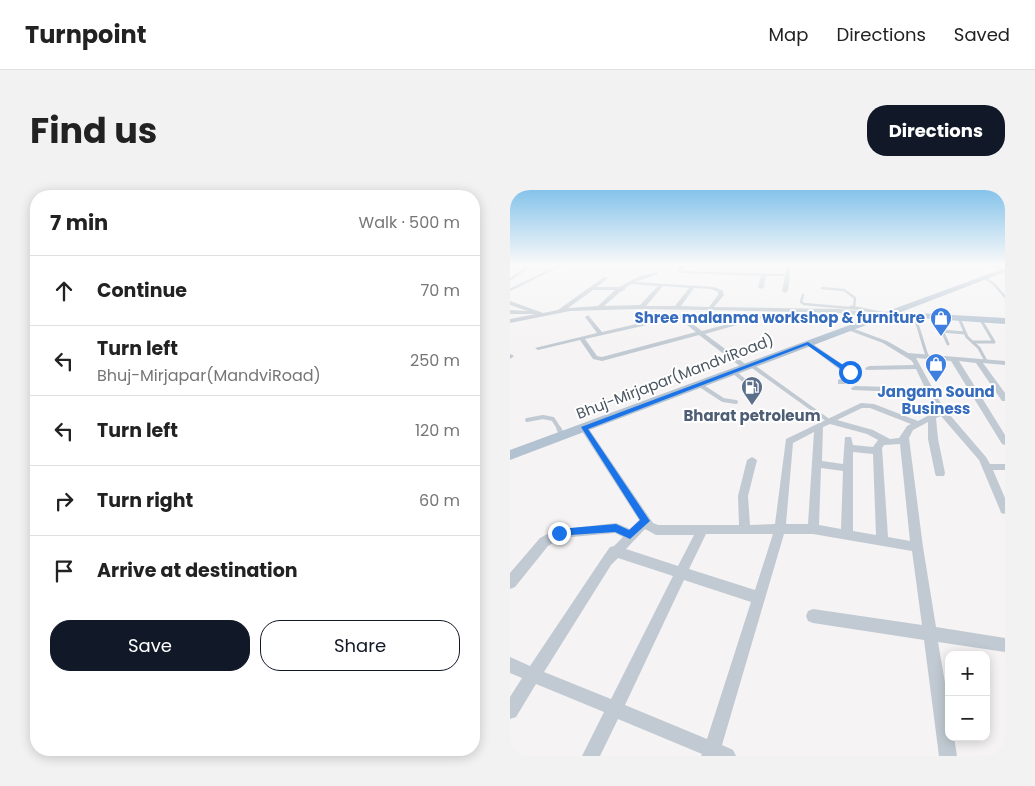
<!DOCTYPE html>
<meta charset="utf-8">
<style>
:root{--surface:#fff;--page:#f2f2f2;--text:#222;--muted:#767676;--line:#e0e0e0;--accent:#111827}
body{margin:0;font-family:Poppins,sans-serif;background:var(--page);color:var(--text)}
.controls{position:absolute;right:15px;bottom:15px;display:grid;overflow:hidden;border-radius:10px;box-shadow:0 2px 12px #0003}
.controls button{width:45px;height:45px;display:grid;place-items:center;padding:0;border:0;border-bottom:1px solid var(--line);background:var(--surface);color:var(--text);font:25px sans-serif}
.stop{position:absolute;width:15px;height:15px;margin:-11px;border:4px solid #1a73e8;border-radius:50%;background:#fff}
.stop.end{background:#1a73e8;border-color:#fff;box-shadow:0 1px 5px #0008}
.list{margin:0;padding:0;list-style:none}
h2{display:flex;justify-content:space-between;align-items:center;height:65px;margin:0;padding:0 20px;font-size:21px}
h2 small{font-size:16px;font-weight:400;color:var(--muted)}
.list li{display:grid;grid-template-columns:32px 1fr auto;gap:15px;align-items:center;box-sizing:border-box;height:70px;padding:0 20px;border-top:1px solid var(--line)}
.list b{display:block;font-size:19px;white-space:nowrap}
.list p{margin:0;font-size:16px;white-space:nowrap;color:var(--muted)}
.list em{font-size:16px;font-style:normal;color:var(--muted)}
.actions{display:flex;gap:10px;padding:15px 20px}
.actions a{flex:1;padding:11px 0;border:1px solid var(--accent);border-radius:20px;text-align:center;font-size:18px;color:var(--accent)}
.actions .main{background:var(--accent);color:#fff}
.icon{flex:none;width:28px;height:28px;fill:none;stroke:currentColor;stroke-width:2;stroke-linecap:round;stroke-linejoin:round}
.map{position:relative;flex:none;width:495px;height:566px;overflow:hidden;border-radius:20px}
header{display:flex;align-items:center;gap:30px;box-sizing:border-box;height:70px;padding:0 25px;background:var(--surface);border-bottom:1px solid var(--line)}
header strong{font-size:24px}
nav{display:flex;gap:28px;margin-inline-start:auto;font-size:18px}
.intro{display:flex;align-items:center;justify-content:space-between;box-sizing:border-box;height:120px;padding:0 30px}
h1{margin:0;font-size:35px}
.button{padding:12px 22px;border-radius:20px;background:var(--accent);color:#fff;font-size:18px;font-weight:700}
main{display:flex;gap:30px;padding:0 30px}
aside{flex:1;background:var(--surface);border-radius:20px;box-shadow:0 2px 12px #0003}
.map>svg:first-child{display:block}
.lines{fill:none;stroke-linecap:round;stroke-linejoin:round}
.lane-far3{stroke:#c1cad2;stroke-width:2.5}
.lane-far2{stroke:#c1cad2;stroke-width:3}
.lane-far1{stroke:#c1cad2;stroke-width:4}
.lane{stroke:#c1cad2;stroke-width:5}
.street{fill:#c1cad2;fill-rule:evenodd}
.primary{fill:#b3c2d1;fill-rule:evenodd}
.route{fill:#1a73e8}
.labels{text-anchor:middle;stroke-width:4;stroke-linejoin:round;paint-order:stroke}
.far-shop-label{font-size:15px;font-weight:bold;fill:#366cbe;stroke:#fff;text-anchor:end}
.far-street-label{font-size:15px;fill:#4a5661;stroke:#fff}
.far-service-label{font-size:15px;font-weight:bold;fill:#4e5e75;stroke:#fff}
</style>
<header>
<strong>Turnpoint</strong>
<nav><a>Map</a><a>Directions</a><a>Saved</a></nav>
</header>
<div class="intro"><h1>Find us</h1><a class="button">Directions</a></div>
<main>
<aside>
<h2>7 min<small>Walk · 500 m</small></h2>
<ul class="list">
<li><svg class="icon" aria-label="ahead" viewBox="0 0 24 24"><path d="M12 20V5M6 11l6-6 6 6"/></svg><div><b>Continue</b></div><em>70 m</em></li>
<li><svg class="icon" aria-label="left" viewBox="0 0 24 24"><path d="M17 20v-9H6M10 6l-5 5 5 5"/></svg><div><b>Turn left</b><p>Bhuj-Mirjapar(MandviRoad)</p></div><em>250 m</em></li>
<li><svg class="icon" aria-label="left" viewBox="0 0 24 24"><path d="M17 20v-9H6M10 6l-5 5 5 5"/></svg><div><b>Turn left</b></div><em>120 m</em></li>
<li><svg class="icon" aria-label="right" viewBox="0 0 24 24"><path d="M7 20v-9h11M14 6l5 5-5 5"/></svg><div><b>Turn right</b></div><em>60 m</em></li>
<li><svg class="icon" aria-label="arrive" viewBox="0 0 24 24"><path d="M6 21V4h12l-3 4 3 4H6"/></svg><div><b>Arrive at destination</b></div></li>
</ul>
<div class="actions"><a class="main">Save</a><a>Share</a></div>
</aside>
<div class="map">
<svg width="495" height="566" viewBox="0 0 495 566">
<rect width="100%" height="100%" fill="#f5f3f3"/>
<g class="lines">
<g class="lane-far3">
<polyline points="475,88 484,94 495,107"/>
<polyline points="312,98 334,100 345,108 344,117"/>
<polyline points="0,100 51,75"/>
<polyline points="293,105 291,112 294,114 351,119"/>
</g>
<g class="lane-far2">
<polyline points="341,117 376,124"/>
<polyline points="405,127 417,166"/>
<polyline points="426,127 438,154"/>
<polyline points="449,128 457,147 469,158 476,171"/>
<polyline points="432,141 455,143"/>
<polyline points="463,152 484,152 471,130"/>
</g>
<g class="lane-far1">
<polyline points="241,175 319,231"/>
<polyline points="224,182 244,199 243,204 239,207"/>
<polyline points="190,195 213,210 226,212"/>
<polyline points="17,230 33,227 43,229 50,240"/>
</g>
<polyline class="lane" points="49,239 53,246"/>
<g class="street">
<polygon points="171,75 175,75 172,81 275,84 277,75 281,75 278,101 275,103 272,101 275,86 256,86 254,97 251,99 248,97 251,86 170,83 167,81"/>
<polygon points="476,75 483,75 495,80 495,82"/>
<polygon points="14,78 18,79 0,91 0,88"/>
<path d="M147,82l2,2 -24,8 79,5 8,3 2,5 -10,12 126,2 42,5 3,2 -3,2 -42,-5 -128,-3 -3,2 -3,-2 -69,-1 -67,2 -60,12v-4l26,-5h-26v-4l18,1 -18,-6v-4l33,12 15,-3 46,-33 4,1 -11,9h22l21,-11zM121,94l27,2 -18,19 -36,1 16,-14 5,-2v-2zM153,96l26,2 -14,18h-29zM184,98l17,1 7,3v3l-9,12 -28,-1zM83,100h22l-17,16 -30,2z"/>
<path d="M169,124l23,17 63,-17 3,2 -63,18 43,32v4h-3l-46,-35 -97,26 -9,-2 -13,-19 -42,10 -3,-2 62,-15 -12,-16 3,-2 14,17zM168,128l18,14 -94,25 -5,-1 -12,-17z"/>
<path d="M335,137h4l38,14 21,12 97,8v4l-22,-2 22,30v8h-3l-26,-38 -17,-2 46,74v10l-3,-1 -51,-83 -35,-3 27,49 43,50 4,7h15v6h-12l12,28v16l-4,-1 -1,-3 -21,-50 -38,-44 -5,2 2,21 7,34 -1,3h-8l-1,-3 -7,-34v-17l-15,8 -4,8 14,109 13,80 69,11v14l-67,-10 11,64v31h5l3,19h-18l-15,-116 -111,-17 -5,-2 -2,-5 2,-5 5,-2 109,16 -10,-74 -99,-17h-29l-62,211 11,5 3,6h-35l1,-2 -84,-35 -18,37h-18l22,-44 -68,-28 -20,33 -6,2v-22l12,-19 -12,-5v-16l20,9 73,-109 7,-10 4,-1 9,-9 -8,-4 -54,5 -13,8 -33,41 -5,2v-16l30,-35 15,-8 61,-7 14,6 9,-9 -59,-92 1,-2h6l66,97 5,2h81l-1,-29 9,-36 5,-3 5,3 -9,36 2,29 25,-1 11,-85 75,-36 13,1 44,17 19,-10 -9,-18 -76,-3 -1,-2 4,-2 70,2 -9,-19 -50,1 -1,-2 4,-2 45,-1 -2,-4 -29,-18 -38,-14zM352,218h8l41,16 -4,2 -8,12 -9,1 -17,-9 -36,-10zM320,234l37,10 11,6 -5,7 -20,-2 -2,-8h-6l-2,27 -21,-3 1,-34zM304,242l-6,92h-22l7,-81zM390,254l10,97 -22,-4 -6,-89 2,-3zM343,262l20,2 3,81 -23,-4zM311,278l22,3 -2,58 -22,-4zM135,339l11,6h38l-16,31 -52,-17zM196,344h67l-18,56 -66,-21zM108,368l55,18 -62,123 -67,-27 67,-107zM174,390l67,22 -44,137 -82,-34z"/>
<polygon points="296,152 300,152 345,183 346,185 344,190 334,194 328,194 328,190 338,186 296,154"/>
<polygon points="0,164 4,166 0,169"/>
</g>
<polygon class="primary" points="495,78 495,82 391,122 495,128 495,134 380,126 0,270 0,260"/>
</g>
<linearGradient id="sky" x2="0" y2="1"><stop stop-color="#85c3ea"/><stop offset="0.48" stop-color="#fafafa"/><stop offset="1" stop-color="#fafafa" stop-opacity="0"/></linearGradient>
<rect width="495" height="155" fill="url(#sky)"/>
<polygon class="route" points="298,152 342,181 342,184 338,184 297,155 78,239 140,331 120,349 105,342 45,346 45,340 49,339 106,334 119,340 130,330 71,237"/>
<defs>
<g id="shop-pin" transform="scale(1.125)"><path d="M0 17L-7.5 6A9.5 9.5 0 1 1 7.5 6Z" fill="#3f7fe0" stroke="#fff"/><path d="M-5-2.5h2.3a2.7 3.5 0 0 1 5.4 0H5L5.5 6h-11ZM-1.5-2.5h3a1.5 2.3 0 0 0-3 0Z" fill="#fff"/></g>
<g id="fuel-pin" transform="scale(1.125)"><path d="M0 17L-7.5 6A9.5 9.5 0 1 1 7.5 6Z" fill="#5c6f8a" stroke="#fff"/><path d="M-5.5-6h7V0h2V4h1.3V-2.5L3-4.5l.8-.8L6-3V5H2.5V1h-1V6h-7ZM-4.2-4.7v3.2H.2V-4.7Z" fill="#fff"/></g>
</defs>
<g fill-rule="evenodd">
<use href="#shop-pin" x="431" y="128"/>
<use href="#shop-pin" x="426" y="174"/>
<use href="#fuel-pin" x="242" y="197"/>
</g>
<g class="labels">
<g class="far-shop-label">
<text x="415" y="133">Shree malanma workshop &amp; furniture</text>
<text x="426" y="207" text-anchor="middle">Jangam Sound<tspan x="426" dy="17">Business</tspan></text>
</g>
<g class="far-street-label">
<text transform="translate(165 187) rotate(-21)" y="5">Bhuj-Mirjapar(MandviRoad)</text>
</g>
<g class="far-service-label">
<text x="242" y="231">Bharat petroleum</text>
</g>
</g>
</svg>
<div class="controls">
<button>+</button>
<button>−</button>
</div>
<div class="stop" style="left:340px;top:182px"></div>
<div class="stop end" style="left:49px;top:343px"></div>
</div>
</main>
